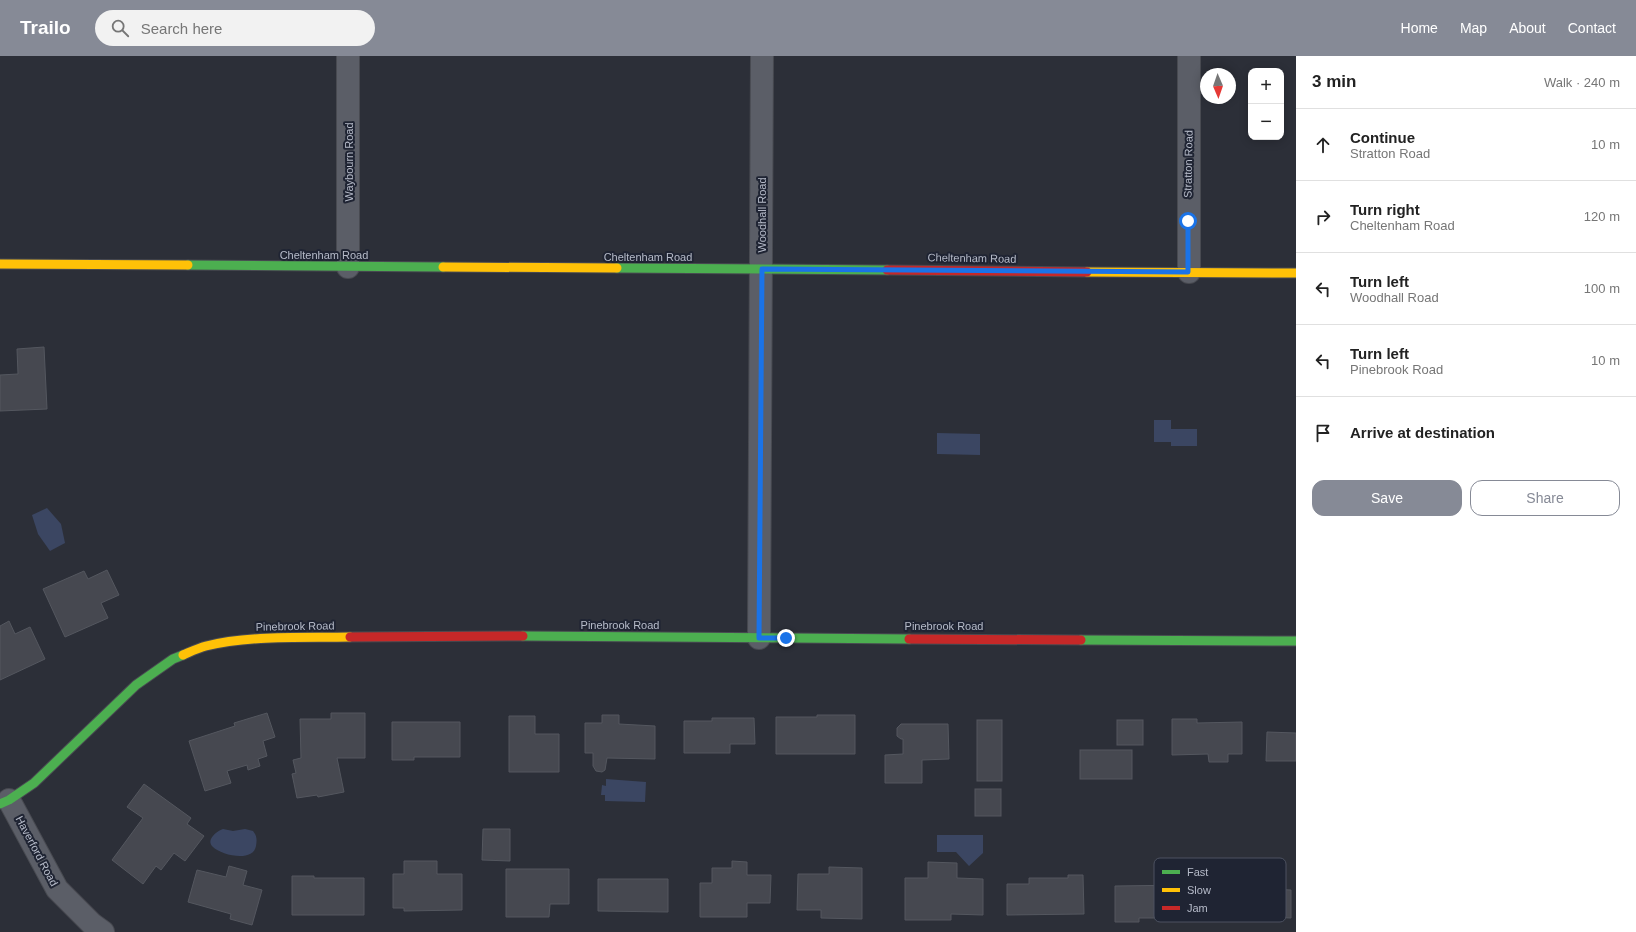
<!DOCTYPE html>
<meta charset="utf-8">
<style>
:root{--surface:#fff;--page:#f2f2f2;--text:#222;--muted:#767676;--line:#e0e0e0;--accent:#868a96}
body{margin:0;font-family:Arial,sans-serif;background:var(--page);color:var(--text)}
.controls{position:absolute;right:12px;top:12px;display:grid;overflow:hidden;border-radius:8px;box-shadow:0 2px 10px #0003}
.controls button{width:36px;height:36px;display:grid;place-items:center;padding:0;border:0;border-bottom:1px solid var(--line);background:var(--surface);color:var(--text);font:20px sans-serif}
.compass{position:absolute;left:1200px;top:12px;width:36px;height:36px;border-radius:50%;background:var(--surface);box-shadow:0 2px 10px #0003;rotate:178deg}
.stop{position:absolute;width:12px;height:12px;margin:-9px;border:3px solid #1a73e8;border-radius:50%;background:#fff}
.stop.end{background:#1a73e8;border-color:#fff;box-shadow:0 1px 4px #0008}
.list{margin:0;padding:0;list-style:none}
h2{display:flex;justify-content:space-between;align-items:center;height:52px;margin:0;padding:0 16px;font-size:17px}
h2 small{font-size:13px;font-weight:400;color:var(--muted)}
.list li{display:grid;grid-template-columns:26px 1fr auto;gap:12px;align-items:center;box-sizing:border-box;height:72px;padding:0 16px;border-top:1px solid var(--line)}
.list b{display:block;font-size:15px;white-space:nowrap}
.list p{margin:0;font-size:13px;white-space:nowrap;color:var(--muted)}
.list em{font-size:13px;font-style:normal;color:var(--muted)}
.actions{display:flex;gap:8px;padding:12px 16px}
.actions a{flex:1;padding:9px 0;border:1px solid var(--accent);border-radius:12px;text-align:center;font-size:14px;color:var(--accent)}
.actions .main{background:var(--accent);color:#fff}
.icon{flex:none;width:22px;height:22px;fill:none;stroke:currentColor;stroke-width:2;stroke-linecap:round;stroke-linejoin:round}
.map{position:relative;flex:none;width:1296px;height:876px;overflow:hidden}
header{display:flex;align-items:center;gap:24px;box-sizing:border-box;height:56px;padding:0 20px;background:var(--accent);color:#fff}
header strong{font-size:19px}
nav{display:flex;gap:22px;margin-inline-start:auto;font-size:14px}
.search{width:280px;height:36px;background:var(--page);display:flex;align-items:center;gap:10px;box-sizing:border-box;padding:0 14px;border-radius:22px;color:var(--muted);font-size:15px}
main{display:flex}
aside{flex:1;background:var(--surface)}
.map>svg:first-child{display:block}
.water{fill:#3b4662}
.building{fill:#464850;stroke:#54575f}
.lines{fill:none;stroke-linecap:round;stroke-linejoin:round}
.street-casing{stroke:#484a51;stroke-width:24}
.fast-casing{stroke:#484a51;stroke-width:11}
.slow-casing{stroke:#484a51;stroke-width:11}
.jam-casing{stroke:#484a51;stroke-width:11}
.street{stroke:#5b5e67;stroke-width:22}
.fast{stroke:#4caf50;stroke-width:9}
.slow{stroke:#ffc107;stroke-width:9}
.jam{stroke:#c62828;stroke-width:9}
.route{stroke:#1a73e8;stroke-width:5}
.labels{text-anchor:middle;stroke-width:4;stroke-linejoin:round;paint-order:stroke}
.street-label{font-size:11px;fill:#b6bbc9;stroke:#1f2433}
.key{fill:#1f2433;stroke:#4c5160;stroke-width:1}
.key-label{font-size:11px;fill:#b6bbc9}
</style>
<header>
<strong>Trailo</strong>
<div class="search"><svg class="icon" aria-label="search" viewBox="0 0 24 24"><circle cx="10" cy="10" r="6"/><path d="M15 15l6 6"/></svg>Search here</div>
<nav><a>Home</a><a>Map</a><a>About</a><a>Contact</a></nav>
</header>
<main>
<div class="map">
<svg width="1296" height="876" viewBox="0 0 1296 876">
<rect width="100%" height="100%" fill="#2c2f38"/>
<g class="water">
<polygon points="1154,364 1171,364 1171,373 1197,373 1197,390 1171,390 1171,386 1154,386"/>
<polygon points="937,377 980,378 980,399 937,398"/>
<polygon points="47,452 61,468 65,487 50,495 38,478 32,459"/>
<polygon points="606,723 646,726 645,746 605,745 605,739 601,739 602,729 606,730"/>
<path d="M223,773l10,2 12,-2 8,2c4,5 4,9 3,15 -3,17 -35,9 -43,1 -8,-7 4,-16 10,-18z"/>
<polygon points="937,779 983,779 983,797 969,810 956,796 937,796"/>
</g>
<g class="building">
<polygon points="44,291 47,353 0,355 0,319 18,318 17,293"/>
<polygon points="107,514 119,539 101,547 108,562 65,581 43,533 84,515 88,523"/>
<polygon points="9,565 15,578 30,571 45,603 0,624 0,570"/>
<polygon points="267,657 275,681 263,685 267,700 258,703 260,710 248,714 247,709 227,715 231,727 205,735 189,685 235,670 234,667"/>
<polygon points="331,657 365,657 365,702 337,702 344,736 318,741 317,739 297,742 292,718 296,717 293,704 301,702 300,663 331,663"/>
<polygon points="602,659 619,659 619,668 655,670 655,703 607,702 605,714 602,716 596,715 593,710 593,697 585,697 585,667 602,667"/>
<polygon points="817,659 855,659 855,698 776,698 776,661 817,661"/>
<polygon points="509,660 535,660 535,678 559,678 559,716 509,716"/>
<polygon points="712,662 754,662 755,688 730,688 730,697 684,697 684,665 712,665"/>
<polygon points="1172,663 1197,663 1197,667 1242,666 1242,698 1228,698 1228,706 1209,706 1208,698 1172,699"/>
<rect x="977" y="664" width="25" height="61"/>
<rect x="1117" y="664" width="26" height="25"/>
<polygon points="392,666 460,666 460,701 414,701 414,704 392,704"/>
<polygon points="901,668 948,668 949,703 922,704 922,727 885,727 885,699 903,698 903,683 901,683 897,680 897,672"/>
<polygon points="1267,676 1296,677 1296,705 1266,705"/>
<rect x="1080" y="694" width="52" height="29"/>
<polygon points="144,728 191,762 187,768 204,780 185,805 174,797 161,814 156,810 143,828 112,804 143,762 127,751"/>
<rect x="975" y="733" width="26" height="27"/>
<polygon points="483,773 510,773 510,805 482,804"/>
<polygon points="404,805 437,805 437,818 462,818 462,854 404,855 404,852 393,852 393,818 404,818"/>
<polygon points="732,805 747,806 747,819 771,819 770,847 747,847 747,861 700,861 700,827 712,827 712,812 732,812"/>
<polygon points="928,806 957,807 957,822 983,823 983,859 951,858 951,864 905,864 905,822 928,822"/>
<polygon points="229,810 247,815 243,829 262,834 252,869 230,863 231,858 188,846 197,814 226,821"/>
<polygon points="829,811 862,812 862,863 821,862 821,854 797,854 798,818 829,818"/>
<polygon points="506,813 569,813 569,848 550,848 549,861 506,861"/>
<polygon points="1068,819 1083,819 1084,858 1007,859 1007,828 1029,828 1029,822 1068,822"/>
<polygon points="292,820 314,820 314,822 364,822 364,859 292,859"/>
<polygon points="598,823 668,823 668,856 598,855"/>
<polygon points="1215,827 1269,828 1269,833 1291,834 1291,862 1268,861 1268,865 1214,864"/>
<polygon points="1187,829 1187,862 1139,862 1139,866 1115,866 1115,830"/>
</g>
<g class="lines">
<g class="street-casing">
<g id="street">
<polyline points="348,0 348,211"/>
<polyline points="1189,216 1189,0"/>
<polyline points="759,582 762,0"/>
<polyline points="9,744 57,833 92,868 103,876"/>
</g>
</g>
<g class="fast-casing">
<g id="fast">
<polyline points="188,209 443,211"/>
<polyline points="617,212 887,214"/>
<polyline points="523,580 909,583"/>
<polyline points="1081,584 1296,585"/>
<polyline points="0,748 9,744 34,727 136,629 173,603 183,599"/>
</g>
</g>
<g class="slow-casing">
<g id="slow">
<polyline points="0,208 188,209"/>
<polyline points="443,211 617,212"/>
<polyline points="1087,216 1296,217"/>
<path d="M183,599c7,-3 15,-7 23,-9 43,-11 99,-8 144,-9"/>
</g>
</g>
<g class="jam-casing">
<g id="jam">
<polyline points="887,214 1087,216"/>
<polyline points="350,581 523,580"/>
<polyline points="909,583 1081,584"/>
</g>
</g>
<use href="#street" class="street"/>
<use href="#fast" class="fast"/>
<use href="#slow" class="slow"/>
<use href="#jam" class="jam"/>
</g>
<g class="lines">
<polyline class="route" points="786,582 759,582 762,213 1188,216 1188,165"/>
</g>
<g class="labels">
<g class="street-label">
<text transform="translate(349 106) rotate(-90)" y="4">Waybourn Road</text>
<text transform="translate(1188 108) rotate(-89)" y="4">Stratton Road</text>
<text transform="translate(762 159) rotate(-90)" y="4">Woodhall Road</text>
<text x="324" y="203">Cheltenham Road</text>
<text x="648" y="205">Cheltenham Road</text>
<text transform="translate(972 202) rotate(1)" y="4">Cheltenham Road</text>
<text x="620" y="573">Pinebrook Road</text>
<text transform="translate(295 570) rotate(-1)" y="4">Pinebrook Road</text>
<text x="944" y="574">Pinebrook Road</text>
<text transform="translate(37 795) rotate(62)" y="4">Haverford Road</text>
</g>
</g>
<rect x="1154" y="802" width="132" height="64" rx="6" class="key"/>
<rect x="1162" y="814" width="18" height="4" fill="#4caf50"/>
<rect x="1162" y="832" width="18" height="4" fill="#ffc107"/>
<rect x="1162" y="850" width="18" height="4" fill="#c62828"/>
<g class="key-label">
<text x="1187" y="820">Fast</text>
<text x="1187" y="838">Slow</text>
<text x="1187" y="856">Jam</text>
</g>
</svg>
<div class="controls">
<button>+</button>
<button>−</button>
</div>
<svg class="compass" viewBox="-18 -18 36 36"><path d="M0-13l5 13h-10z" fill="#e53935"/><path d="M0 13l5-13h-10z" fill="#767676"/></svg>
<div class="stop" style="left:1188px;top:165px"></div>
<div class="stop end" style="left:786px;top:582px"></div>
</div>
<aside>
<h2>3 min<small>Walk · 240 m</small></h2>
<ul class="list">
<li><svg class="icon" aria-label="ahead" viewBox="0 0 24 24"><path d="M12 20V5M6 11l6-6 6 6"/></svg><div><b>Continue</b><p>Stratton Road</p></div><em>10 m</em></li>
<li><svg class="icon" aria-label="right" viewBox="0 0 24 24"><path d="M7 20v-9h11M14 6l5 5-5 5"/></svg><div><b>Turn right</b><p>Cheltenham Road</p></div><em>120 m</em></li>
<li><svg class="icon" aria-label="left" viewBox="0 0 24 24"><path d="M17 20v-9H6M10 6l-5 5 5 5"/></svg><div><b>Turn left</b><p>Woodhall Road</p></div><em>100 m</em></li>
<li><svg class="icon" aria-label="left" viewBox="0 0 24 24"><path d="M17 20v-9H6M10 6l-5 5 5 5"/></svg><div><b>Turn left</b><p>Pinebrook Road</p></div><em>10 m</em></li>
<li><svg class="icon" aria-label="arrive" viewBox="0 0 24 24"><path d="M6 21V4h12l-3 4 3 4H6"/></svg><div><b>Arrive at destination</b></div></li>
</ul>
<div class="actions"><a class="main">Save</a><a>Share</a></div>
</aside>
</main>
